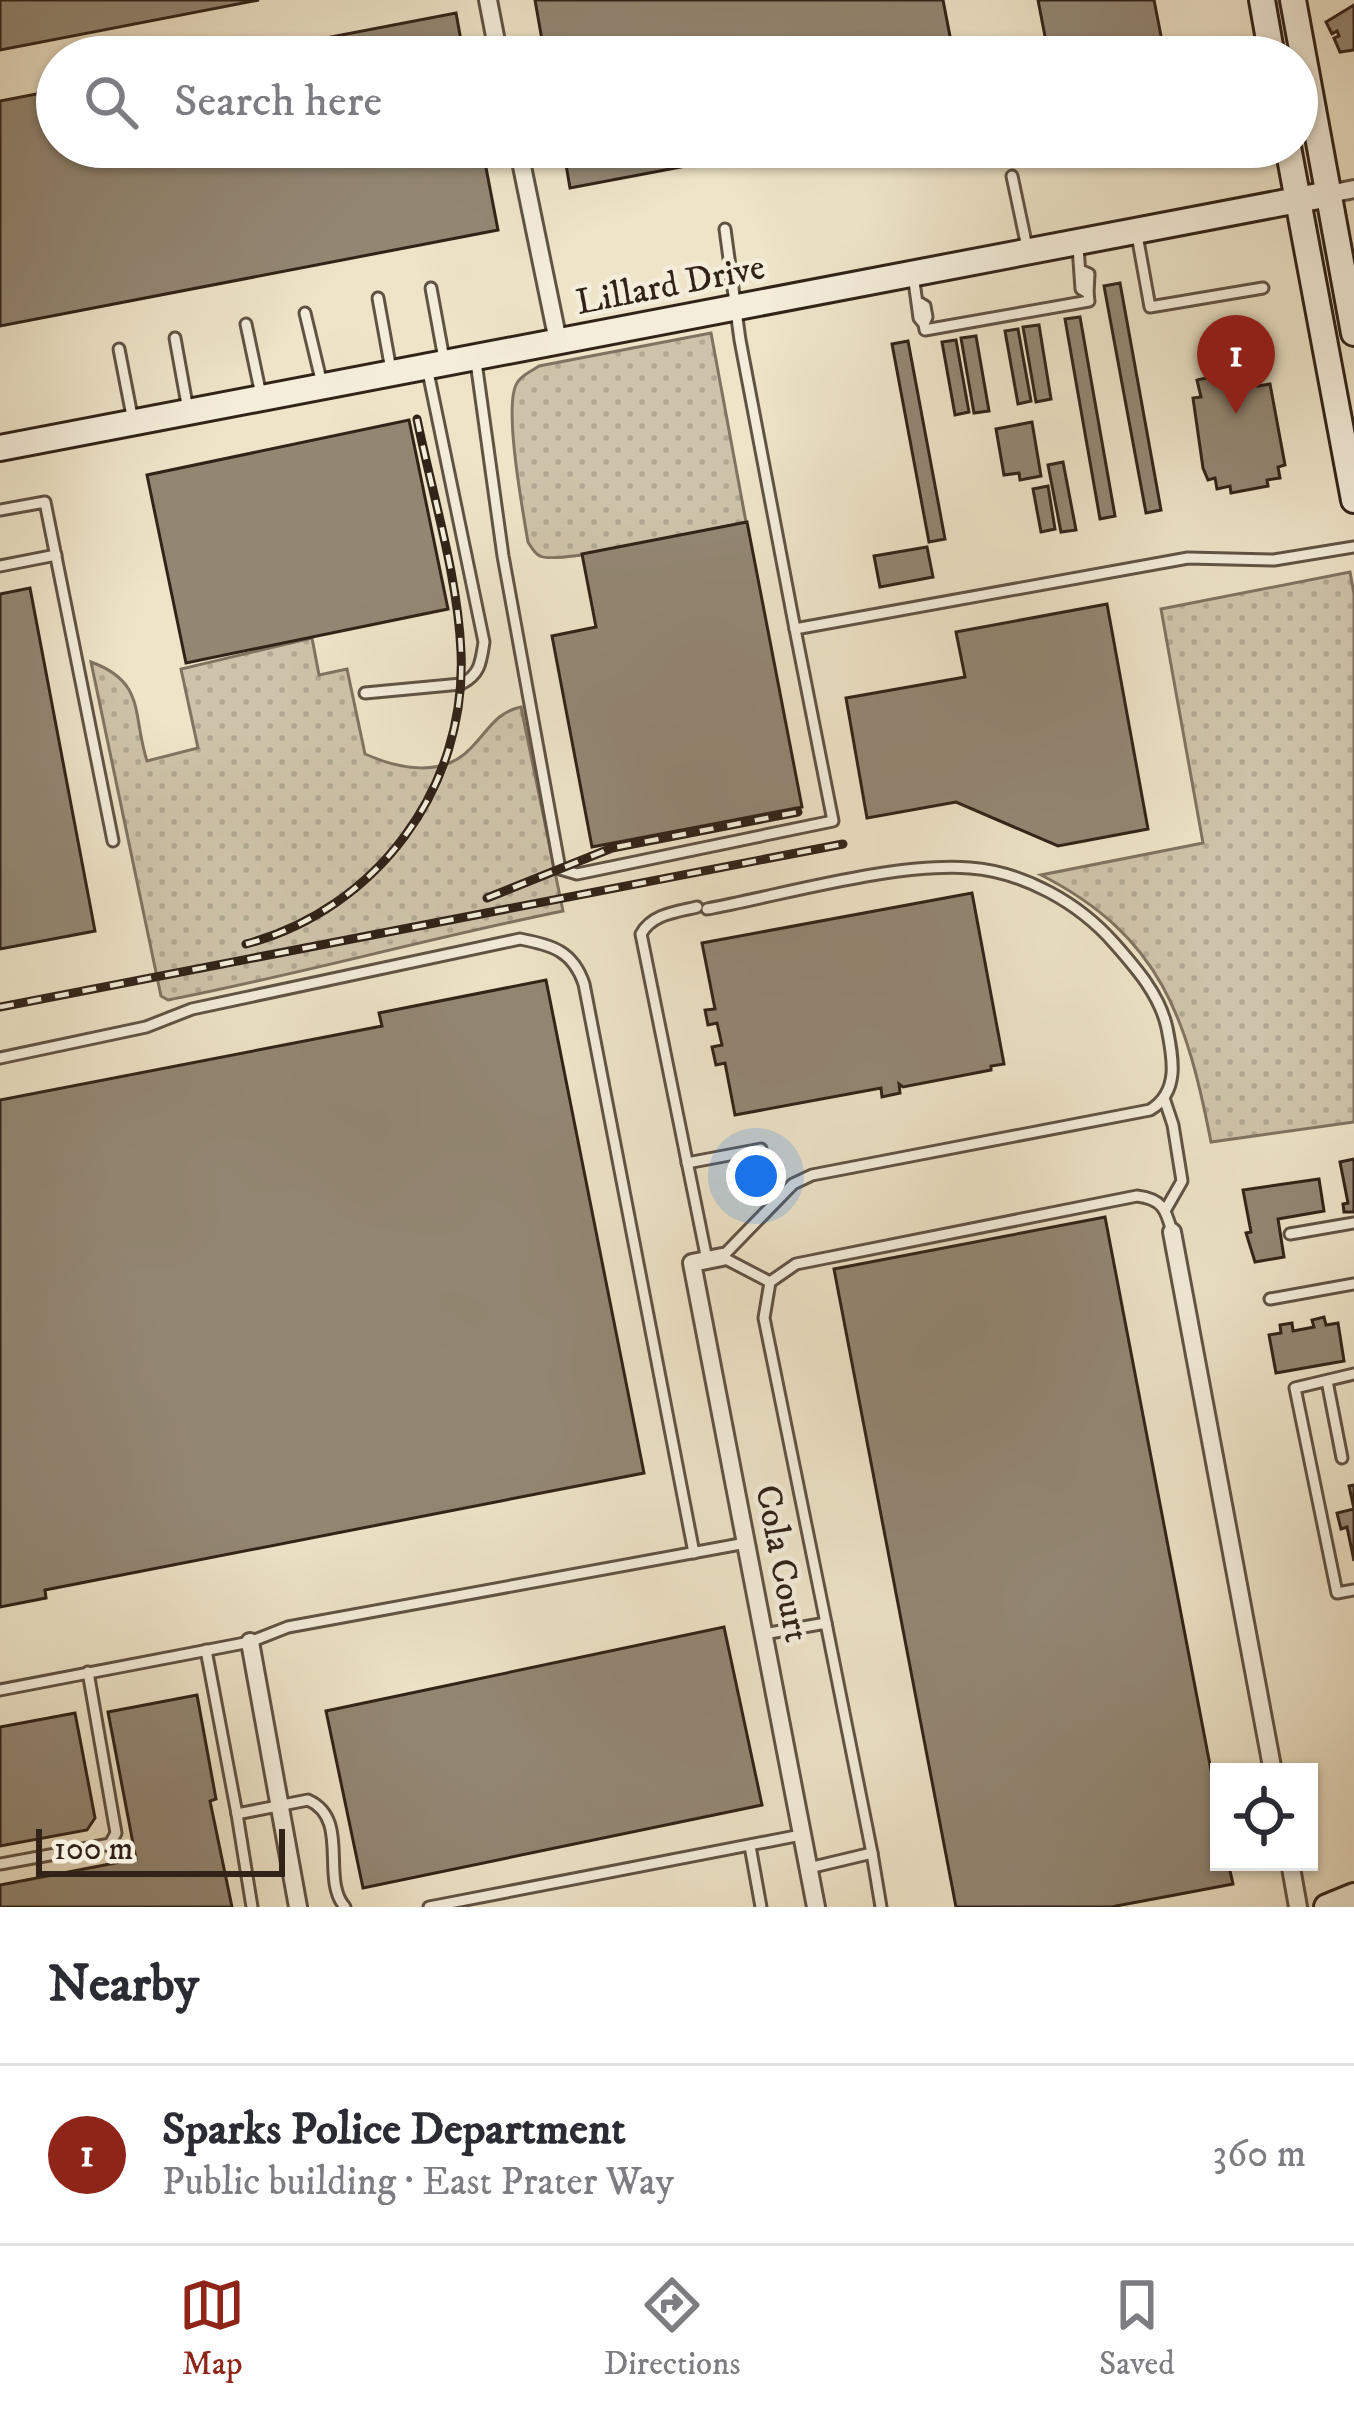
<!DOCTYPE html>
<meta charset="utf-8">
<style>
:root{--surface:#fff;--page:#f2f2f3;--text:#2b2b33;--muted:#7c7c81;--line:#e1e1e2;--accent:#8f2418}
body{margin:0;font-family:"IM FELL DW Pica",serif;background:var(--page);color:var(--text)}
.controls{position:absolute;right:36px;bottom:36px;display:grid;overflow:hidden;border-radius:0px;box-shadow:0 3px 9px #0004}
.controls button{width:108px;height:108px;display:grid;place-items:center;padding:0;border:0;border-bottom:3px solid var(--line);background:var(--surface);color:var(--text);font:60px sans-serif}
.scale{position:absolute;left:36px;bottom:30px;width:249px;box-sizing:border-box;padding-left:12px;border:6px solid #312318;border-top:0;font-size:33px;line-height:42px;white-space:nowrap;color:#312318;-webkit-text-stroke:9px #f4eddb;paint-order:stroke}
.you{position:absolute;left:756px;top:1176px;width:42px;height:42px;margin:-30px;border:9px solid #fff;border-radius:50%;background:#1a73e8;box-shadow:0 0 0 18px #1a73e833}
.badge{display:grid;place-items:center;width:78px;height:78px;border-radius:50%;background:var(--accent);color:#fff;font-size:39px;font-weight:700}
.pin{position:absolute;translate:-50% -99px;filter:drop-shadow(0 3px 6px #0008)}
.pin::after{content:'';position:absolute;top:63px;width:42px;height:36px;background:inherit;clip-path:polygon(0 0,100% 0,50% 100%)}
.list{margin:0;padding:0;list-style:none}
h2{display:flex;justify-content:space-between;align-items:center;height:156px;margin:0;padding:0 48px;font-size:51px}
h2 small{font-size:39px;font-weight:400;color:var(--muted)}
.list li{display:grid;grid-template-columns:78px 1fr auto;gap:36px;align-items:center;box-sizing:border-box;height:180px;padding:0 48px;border-top:3px solid var(--line)}
.list b{display:block;font-size:45px;white-space:nowrap}
.list p{margin:0;font-size:39px;white-space:nowrap;color:var(--muted)}
.list em{font-size:39px;font-style:normal;color:var(--muted)}
.icon{flex:none;width:66px;height:66px;fill:none;stroke:currentColor;stroke-width:2;stroke-linecap:round;stroke-linejoin:round}
.map{position:relative;flex:none;width:1354px;height:1907px;overflow:hidden}
.search{position:absolute;background:var(--surface);box-shadow:0 3px 9px #0004;left:36px;right:36px;top:36px;height:132px;display:flex;align-items:center;gap:30px;box-sizing:border-box;padding:0 42px;border-radius:66px;color:var(--muted);font-size:45px}
.sheet{height:336px;background:var(--surface)}
nav{display:flex;justify-content:space-around;align-items:center;box-sizing:border-box;height:168px;border-top:3px solid var(--line);background:var(--surface);font-size:33px;color:var(--muted)}
nav a{display:grid;justify-items:center;gap:6px}
nav .on{color:var(--accent)}
.map>svg:first-child{display:block}
.grass{fill:url(#grass-dots);stroke:#807361;stroke-width:3}
.building{fill:#938774;stroke:#312318;stroke-width:3}
.lines{fill:none;stroke-linecap:round;stroke-linejoin:round}
.lane-casing{stroke:#605344;stroke-width:15}
.street-casing{stroke:#605344;stroke-width:22}
.secondary-casing{stroke:#312318;stroke-width:30}
.lane{stroke:#f4eddb;stroke-width:9}
.street{stroke:#f4eddb;stroke-width:16}
.secondary{stroke:#f4eddb;stroke-width:24}
.rail-casing{stroke:#312318;stroke-width:9}
.rail{stroke:#f4eddb;stroke-width:4.5;stroke-dasharray:14;stroke-linecap:butt}
.labels{text-anchor:middle;stroke-width:9;stroke-linejoin:round;paint-order:stroke}
.street-label{font-size:36px;fill:#312318;stroke:#f4eddb}
</style>
<div class="map">
<svg width="1354" height="1907" viewBox="0 0 1354 1907">
<defs>
<pattern id="grass-dots" width="8" height="8" patternUnits="userSpaceOnUse" patternTransform="scale(3)"><rect width="8" height="8" fill="#cec3aa"/><path d="M2 2h.1M6 6h.1" fill="none" stroke="#b1a792" stroke-width="1.8" stroke-linecap="round"/></pattern>
</defs>
<rect width="100%" height="100%" fill="#eee4c8"/>
<filter id="stains"><feTurbulence type="fractalNoise" baseFrequency=".00167" numOctaves="4"/><feColorMatrix values="0 0 0 0 .2 0 0 0 0 .09 0 0 0 0 .02 0 0 0 .5 -.17"/></filter>
<radialGradient id="worn" r=".72"><stop offset=".6" stop-color="#630" stop-opacity="0"/><stop offset="1" stop-color="#630" stop-opacity=".3"/></radialGradient>
<g class="grass">
<path d="M711,333l35,189c-31,6 -187,44 -206,34 -5,-2 -9,-9 -12,-14 -5,-30 -25,-137 -11,-159 4,-8 15,-12 22,-17z"/>
<path d="M1350,572l4,22v528l-143,20c-24,-123 -50,-206 -170,-267l162,-32 -42,-234z"/>
<path d="M312,638l7,37 28,-6 18,85c34,15 78,24 106,-6 17,-17 25,-36 50,-41l42,204c-133,27 -262,63 -395,89l-7,-4 -70,-334c55,20 41,52 56,99l51,-13 -17,-79z"/>
</g>
<g class="building">
<polygon points="0,0 259,0 0,50"/>
<polygon points="535,0 943,0 954,57 545,57"/>
<polygon points="1038,0 1154,0 1162,41 1170,39 1173,57 1049,57"/>
<polygon points="1354,5 1354,50 1340,52 1334,38 1339,36 1337,31 1332,34 1326,22"/>
<polygon points="456,13 464,57 227,57"/>
<polygon points="57,90 57,147 482,147 498,230 0,326 0,101"/>
<polygon points="563,147 787,147 570,188"/>
<polygon points="1120,283 1161,510 1146,513 1104,286"/>
<polygon points="1080,317 1115,516 1100,519 1065,319"/>
<polygon points="1039,325 1051,399 1036,402 1023,327"/>
<polygon points="1018,329 1031,401 1018,404 1005,331"/>
<polygon points="976,336 989,411 974,413 961,338"/>
<polygon points="956,340 969,412 955,415 942,342"/>
<polygon points="908,341 945,539 929,542 892,344"/>
<polygon points="1245,361 1248,378 1257,377 1258,386 1270,384 1285,465 1278,467 1280,478 1267,480 1268,486 1231,493 1230,486 1217,489 1215,478 1208,480 1203,468 1193,398 1201,397 1197,380 1210,377 1208,368"/>
<polygon points="409,420 448,609 186,663 147,475"/>
<polygon points="1032,422 1041,476 1020,480 1019,473 1004,475 996,429"/>
<polygon points="1063,462 1076,530 1061,532 1048,465"/>
<polygon points="1048,486 1055,529 1041,532 1033,489"/>
<polygon points="747,522 802,807 592,847 552,636 596,627 582,554"/>
<polygon points="927,547 933,577 880,587 874,556"/>
<polygon points="30,588 95,931 0,949 0,594"/>
<polygon points="1107,604 1148,829 1058,846 956,802 867,818 846,698 965,677 956,632"/>
<polygon points="972,893 1004,1064 991,1066 991,1070 903,1087 899,1084 900,1093 882,1097 881,1088 735,1115 725,1063 716,1065 712,1047 722,1045 717,1023 708,1025 705,1010 715,1009 702,943"/>
<polygon points="546,980 644,1473 45,1590 46,1598 0,1607 0,1100 382,1026 379,1013"/>
<polygon points="1354,1159 1354,1212 1344,1212 1343,1204 1348,1203 1340,1162"/>
<polygon points="1319,1179 1324,1211 1278,1219 1284,1257 1255,1262 1246,1233 1251,1232 1243,1190"/>
<polygon points="1105,1217 1219,1812 1219,1862 1228,1862 1233,1884 1111,1907 956,1907 834,1269"/>
<polygon points="1324,1317 1326,1325 1338,1323 1344,1361 1276,1373 1269,1335 1281,1333 1280,1325 1292,1323 1293,1331 1314,1327 1312,1320"/>
<polygon points="1354,1485 1354,1561 1347,1527 1341,1529 1337,1513 1354,1509 1349,1486"/>
<polygon points="724,1627 762,1805 363,1888 326,1711"/>
<polygon points="197,1695 216,1799 210,1801 232,1907 0,1907 0,1885 136,1859 108,1712"/>
<polygon points="75,1713 95,1818 87,1830 0,1846 0,1727"/>
</g>
<g class="lines">
<g class="lane-casing">
<g id="lane">
<polyline points="1012,176 1027,247"/>
<polyline points="725,229 740,340 795,629 1188,558 1274,560 1354,547"/>
<polyline points="1137,235 1150,307 1263,288"/>
<polyline points="1078,247 1081,289 1088,293 1089,274 1082,271"/>
<polyline points="913,274 919,318 924,324 927,317 925,306 920,303"/>
<polyline points="431,288 444,359"/>
<polyline points="378,298 391,370"/>
<polyline points="305,313 322,384"/>
<polyline points="246,324 261,395"/>
<polyline points="924,324 925,330 1089,301 1088,293"/>
<polyline points="175,338 188,410"/>
<polyline points="119,349 133,421"/>
<polyline points="476,362 503,556 560,869 577,874 833,821 795,629"/>
<polyline points="0,510 45,502 113,841"/>
<polyline points="0,566 56,555"/>
<path d="M365,693l96,-9c19,-9 20,-22 23,-42l-56,-270"/>
<path d="M697,907c-21,5 -45,7 -56,27l66,326"/>
<path d="M707,909c75,-14 189,-47 263,-41 54,4 109,35 144,75 22,25 46,52 53,85 6,30 13,64 -17,82l-338,65 -19,9 -71,73 48,25 -6,36 62,305"/>
<path d="M0,1058l146,-31 46,-18 328,-70c32,6 53,12 64,45l110,569"/>
<polyline points="1165,1101 1173,1125 1182,1181 1166,1209"/>
<polyline points="687,1163 761,1149"/>
<polyline points="1290,1234 1354,1223"/>
<path d="M770,1282l26,-18 341,-68c25,3 29,13 35,36"/>
<polyline points="1270,1299 1354,1284"/>
<polyline points="1354,1374 1295,1388 1337,1593 1354,1590"/>
<polyline points="1327,1381 1342,1458"/>
<polyline points="764,1634 826,1623 872,1853 809,1868"/>
<polyline points="206,1650 237,1814"/>
<polyline points="0,1690 250,1642 288,1627 746,1543"/>
<polyline points="750,1846 761,1907"/>
<polyline points="872,1853 881,1907"/>
<polyline points="0,1864 110,1844 116,1833 88,1672"/>
<path d="M252,1907l-15,-93 71,-14c43,19 12,79 37,107"/>
<polyline points="429,1907 801,1835"/>
</g>
</g>
<g class="street-casing">
<g id="street">
<polyline points="488,0 499,57"/>
<polyline points="518,147 558,341"/>
<polyline points="1329,194 1354,189"/>
<polyline points="1172,1232 1273,1772"/>
<polyline points="722,1257 692,1263 816,1907"/>
<polyline points="250,1642 298,1907"/>
<polyline points="1290,1862 1298,1907"/>
</g>
</g>
<g class="secondary-casing">
<g id="secondary">
<polyline points="1262,0 1272,57"/>
<polyline points="1293,0 1354,333"/>
<polyline points="1288,147 1354,500"/>
<polyline points="0,448 1329,194"/>
<polyline points="1327,1907 1354,1896"/>
</g>
</g>
<use href="#lane" class="lane"/>
<use href="#street" class="street"/>
<use href="#secondary" class="secondary"/>
<g class="rail-casing">
<g id="rail">
<polyline points="487,898 612,848 798,812"/>
<path d="M246,944c131,-35 221,-156 215,-292 -3,-75 -29,-159 -44,-233"/>
<polyline points="0,1007 843,844"/>
</g>
</g>
<use href="#rail" class="rail"/>
</g>
<g class="labels">
<g class="street-label">
<text transform="translate(670 283) rotate(-11)" y="13">Lillard Drive</text>
<text transform="translate(784 1563) rotate(79)" y="13">Cola Court</text>
</g>
</g>
<rect width="100%" height="100%" filter="url(#stains)"/>
<rect width="100%" height="100%" fill="url(#worn)"/>
</svg>
<div class="controls">
<button><svg class="icon" aria-label="locate" viewBox="0 0 24 24"><circle cx="12" cy="12" r="6"/><path d="M12 2v4M12 18v4M2 12h4M18 12h4"/></svg></button>
</div>
<div class="scale">100 m</div>
<div class="you"></div>
<div class="pin badge" style="left:1236px;top:414px">1</div>
<div class="search"><svg class="icon" aria-label="search" viewBox="0 0 24 24"><circle cx="10" cy="10" r="6"/><path d="M15 15l6 6"/></svg>Search here</div>
</div>
<section class="sheet">
<h2>Nearby<small></small></h2>
<ul class="list">
<li><span class="badge">1</span><div><b>Sparks Police Department</b><p>Public building · East Prater Way</p></div><em>360 m</em></li>
</ul>
</section>
<nav>
<a class="on"><svg class="icon" aria-label="map" viewBox="0 0 24 24"><path d="M3 6l6-2 6 2 6-2v14l-6 2-6-2-6 2zM9 4v14M15 6v14"/></svg>Map</a>
<a><svg class="icon" aria-label="directions" viewBox="0 0 24 24"><path d="M12 3l9 9-9 9-9-9zM9 14v-3h6M13 9l2 2-2 2"/></svg>Directions</a>
<a><svg class="icon" aria-label="saved" viewBox="0 0 24 24"><path d="M7 4h10v16l-5-4-5 4z"/></svg>Saved</a>
</nav>
